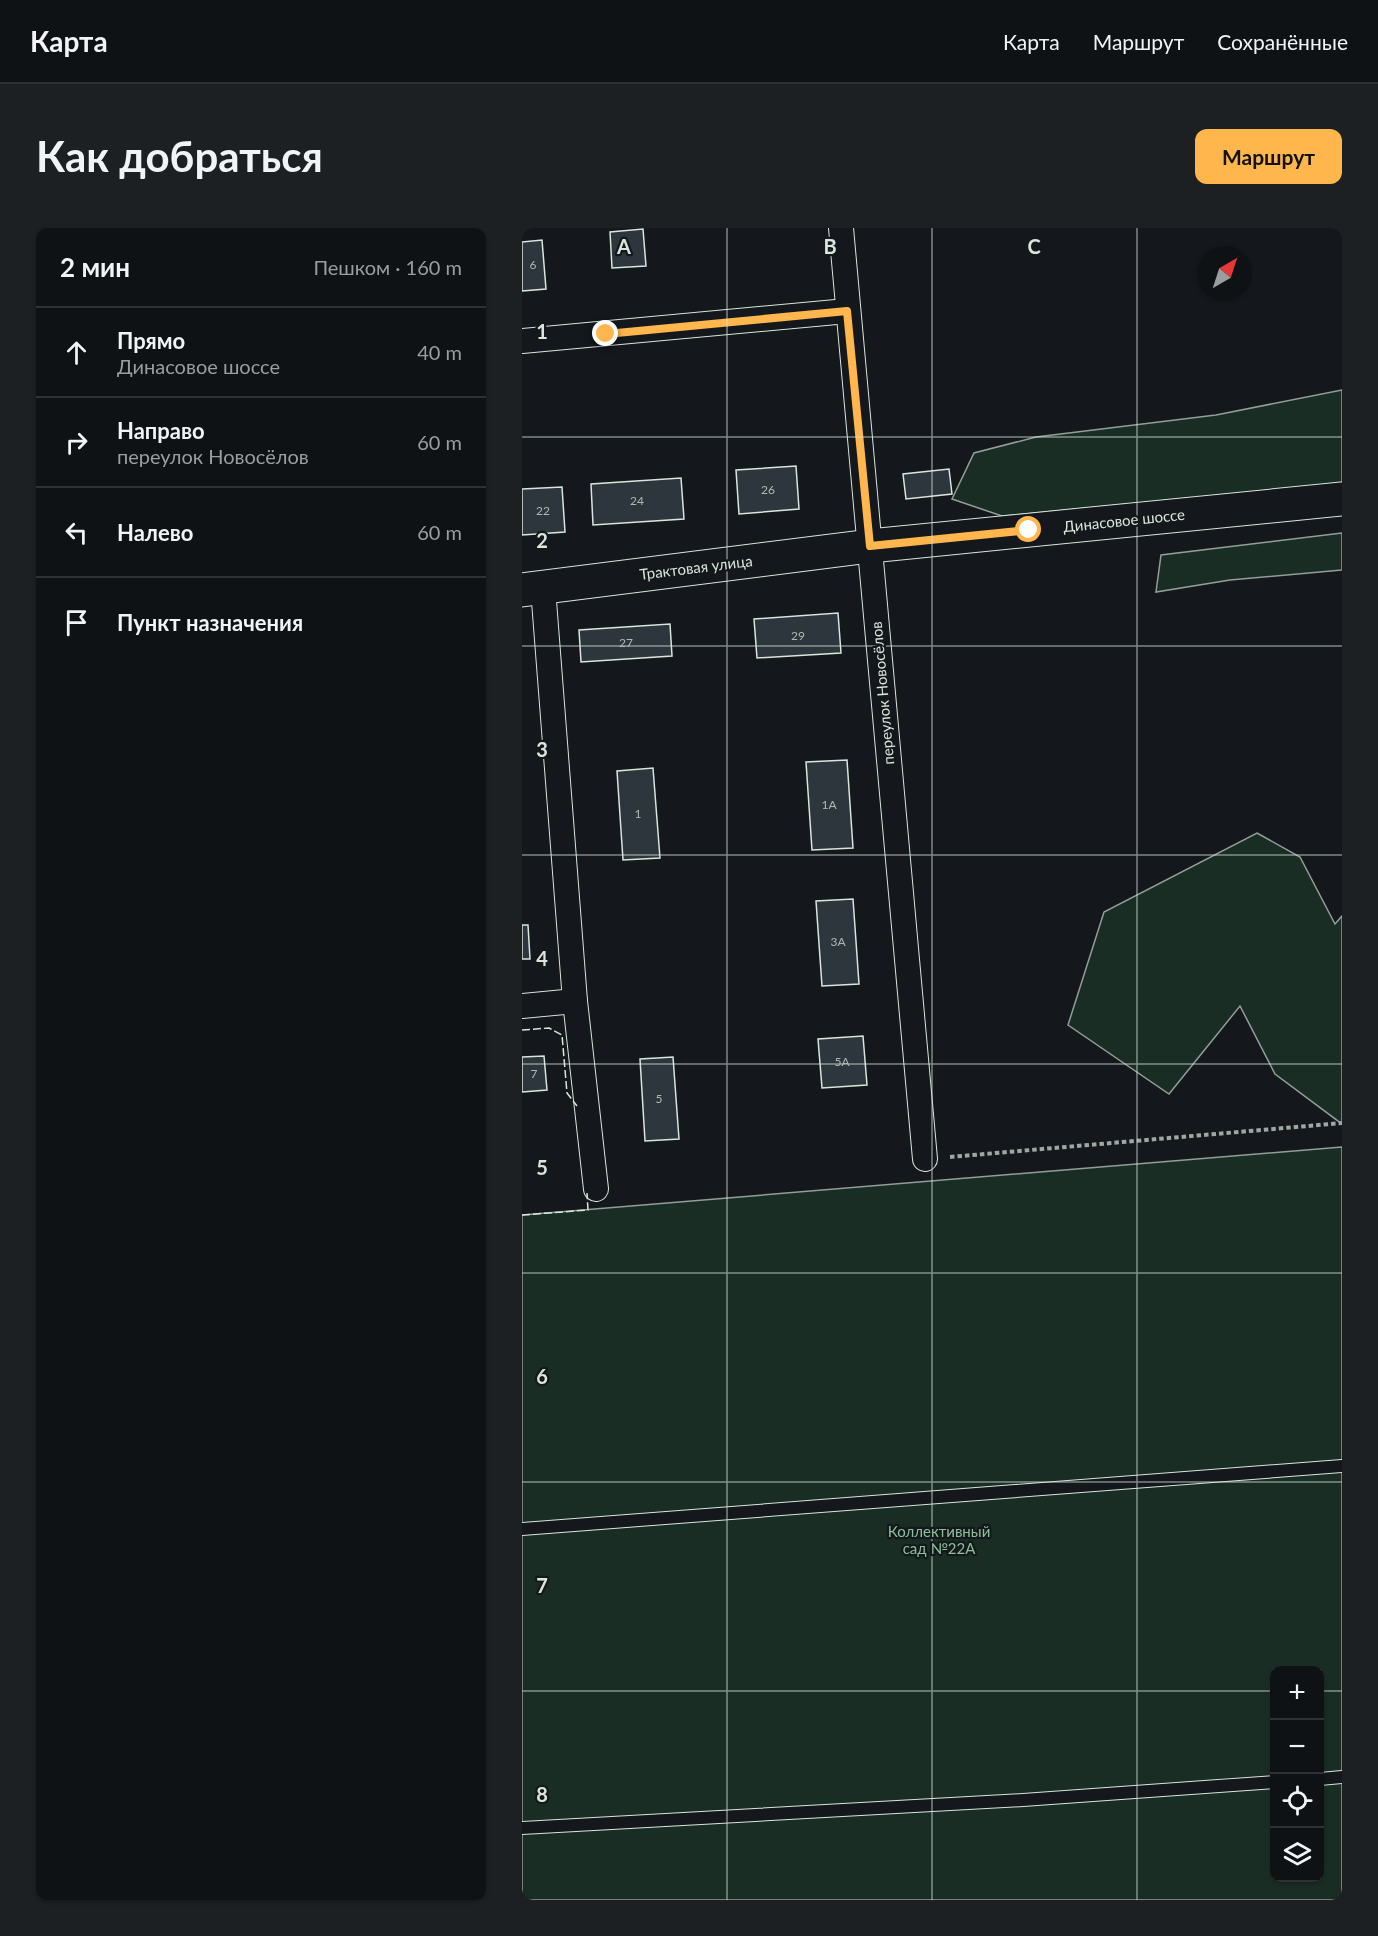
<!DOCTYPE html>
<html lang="ru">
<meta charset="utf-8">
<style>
:root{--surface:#0f1215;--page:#1d2022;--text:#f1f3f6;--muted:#9b9ea0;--line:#2f3234;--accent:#ffb74d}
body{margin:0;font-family:Lato,sans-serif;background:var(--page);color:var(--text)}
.controls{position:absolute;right:18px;bottom:18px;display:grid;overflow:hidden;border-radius:12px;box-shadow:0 2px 4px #0004}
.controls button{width:54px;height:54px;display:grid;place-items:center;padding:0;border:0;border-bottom:2px solid var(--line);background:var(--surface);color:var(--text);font:30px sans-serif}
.compass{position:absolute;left:676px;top:18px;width:54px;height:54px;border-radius:50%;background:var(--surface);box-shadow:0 2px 4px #0004;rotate:39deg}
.stop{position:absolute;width:18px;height:18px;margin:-14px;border:4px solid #ffb74d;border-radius:50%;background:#fff}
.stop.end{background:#ffb74d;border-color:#fff;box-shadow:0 2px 6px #0008}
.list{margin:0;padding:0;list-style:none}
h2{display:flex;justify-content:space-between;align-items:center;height:78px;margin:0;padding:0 24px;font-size:26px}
h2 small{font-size:20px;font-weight:400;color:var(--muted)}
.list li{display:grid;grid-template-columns:39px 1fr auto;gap:18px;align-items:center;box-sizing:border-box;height:90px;padding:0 24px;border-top:2px solid var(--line)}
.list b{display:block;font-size:22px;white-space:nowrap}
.list p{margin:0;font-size:20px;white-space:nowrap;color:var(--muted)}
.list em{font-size:20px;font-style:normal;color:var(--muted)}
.icon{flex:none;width:33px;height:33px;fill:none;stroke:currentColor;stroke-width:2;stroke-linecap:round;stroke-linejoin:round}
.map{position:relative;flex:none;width:820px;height:1672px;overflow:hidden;border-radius:12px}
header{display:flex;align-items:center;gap:36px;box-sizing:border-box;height:84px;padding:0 30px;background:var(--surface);border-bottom:2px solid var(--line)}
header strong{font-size:28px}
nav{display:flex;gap:33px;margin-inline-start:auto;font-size:21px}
.intro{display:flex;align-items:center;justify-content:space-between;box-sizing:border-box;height:144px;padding:0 36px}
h1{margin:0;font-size:42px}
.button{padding:15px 27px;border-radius:12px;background:var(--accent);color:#111;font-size:21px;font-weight:700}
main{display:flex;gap:36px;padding:0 36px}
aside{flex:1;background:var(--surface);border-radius:12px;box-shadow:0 2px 4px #0004}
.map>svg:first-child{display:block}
.green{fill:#1a2d24;stroke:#939e99;stroke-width:1.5;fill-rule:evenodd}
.building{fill:#2c363c;stroke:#d8e6dc;stroke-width:1.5}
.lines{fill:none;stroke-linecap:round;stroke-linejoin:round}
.lane-casing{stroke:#d8e6dc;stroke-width:14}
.street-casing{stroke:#d8e6dc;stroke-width:26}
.secondary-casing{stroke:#d8e6dc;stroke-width:35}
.path{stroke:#9da8a2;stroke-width:4;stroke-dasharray:4.5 3;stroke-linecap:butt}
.lane{stroke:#14181c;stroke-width:12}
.street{stroke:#14181c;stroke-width:24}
.secondary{stroke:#14181c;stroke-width:33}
.fence{stroke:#d8e6dc;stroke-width:1.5;stroke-dasharray:8 3;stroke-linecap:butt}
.route{stroke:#ffb74d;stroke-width:8}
.grid{fill:none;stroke:#d8e6dc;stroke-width:1.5;stroke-opacity:0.55}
.labels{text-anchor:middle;stroke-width:4.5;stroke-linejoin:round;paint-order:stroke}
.number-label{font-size:12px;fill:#adbab4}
.street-label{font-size:15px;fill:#d8e6dc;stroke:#14181c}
.park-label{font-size:15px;fill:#8ac095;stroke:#14181c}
.grid-label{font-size:20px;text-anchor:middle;font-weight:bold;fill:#d8e6dc;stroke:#14181c;stroke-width:4.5;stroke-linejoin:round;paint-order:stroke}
</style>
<header>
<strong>Карта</strong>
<nav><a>Карта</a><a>Маршрут</a><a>Сохранённые</a></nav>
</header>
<div class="intro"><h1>Как добраться</h1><a class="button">Маршрут</a></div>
<main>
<aside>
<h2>2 мин<small>Пешком · 160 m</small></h2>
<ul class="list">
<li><svg class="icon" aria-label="ahead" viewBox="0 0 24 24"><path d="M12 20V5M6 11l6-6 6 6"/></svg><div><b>Прямо</b><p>Динасовое шоссе</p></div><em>40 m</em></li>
<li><svg class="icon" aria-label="right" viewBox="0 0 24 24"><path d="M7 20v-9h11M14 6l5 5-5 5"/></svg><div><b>Направо</b><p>переулок Новосёлов</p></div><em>60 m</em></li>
<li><svg class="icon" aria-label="left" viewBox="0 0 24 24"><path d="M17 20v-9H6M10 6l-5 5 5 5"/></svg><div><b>Налево</b></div><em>60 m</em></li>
<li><svg class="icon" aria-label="arrive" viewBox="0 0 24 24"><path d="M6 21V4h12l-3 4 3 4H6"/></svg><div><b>Пункт назначения</b></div></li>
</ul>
</aside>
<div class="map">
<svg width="820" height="1672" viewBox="0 0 820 1672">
<rect width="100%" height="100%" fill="#14181c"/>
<g class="green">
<polygon points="820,162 820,256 480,288 430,271 452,225 514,209 694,187"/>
<polygon points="820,305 820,342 708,352 634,364 639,327"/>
<polygon points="735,605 778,629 813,696 820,688 820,896 753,846 718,778 647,866 546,797 582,684"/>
<path d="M820,919v753h-820v-685zM752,1442h46v208h-46z"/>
</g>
<g class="building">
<polygon points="121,1 124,38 90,40 88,4"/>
<polygon points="20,12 24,61 0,63 0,14"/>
<polygon points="274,238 277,281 217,286 214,242"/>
<polygon points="427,241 430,266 384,271 381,246"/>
<polygon points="159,250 162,291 71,297 69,256"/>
<polygon points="40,259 43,304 0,307 0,261"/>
<polygon points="316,385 319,425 235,430 232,391"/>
<polygon points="148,396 150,428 59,434 57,402"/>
<polygon points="325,532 331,620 290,622 284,534"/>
<polygon points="131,540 138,630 101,632 95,543"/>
<polygon points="331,671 337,756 300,758 294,673"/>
<polygon points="0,697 6,697 8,731 0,731"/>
<polygon points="341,808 345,857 300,860 296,811"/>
<polygon points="22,828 25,862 0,864 0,829"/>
<polygon points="151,829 157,911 123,913 118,831"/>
</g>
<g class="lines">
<g class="lane-casing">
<g id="lane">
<polyline points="0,1301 820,1238"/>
<polyline points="798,1551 820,1549"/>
<polyline points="0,1600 501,1572 752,1554"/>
</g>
</g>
<g class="street-casing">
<g id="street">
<polyline points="319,0 403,931"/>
<polyline points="0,113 325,83"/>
<polyline points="21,360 53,773 74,961"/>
<polyline points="0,778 53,773"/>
</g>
</g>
<g class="secondary-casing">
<polyline id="secondary" points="0,362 348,318 820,271"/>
</g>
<polyline class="path" points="428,929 820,895"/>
<use href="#lane" class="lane"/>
<use href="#street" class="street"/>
<use href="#secondary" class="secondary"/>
<g class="fence">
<polyline points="0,802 27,800 40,807 45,865 55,878"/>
<polyline points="0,987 66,982 65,965"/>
</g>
</g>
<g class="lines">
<polyline class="route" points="84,106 325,83 348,318 507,302"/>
</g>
<path class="grid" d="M205,0v1672M410,0v1672M615,0v1672M0,209h820M0,418h820M0,627h820M0,836h820M0,1045h820M0,1254h820M0,1463h752M798,1463h22"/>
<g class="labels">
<g class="number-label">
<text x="11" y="41">6</text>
<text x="246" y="266">26</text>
<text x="115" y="277">24</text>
<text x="21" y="287">22</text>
<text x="276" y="412">29</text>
<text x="104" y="419">27</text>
<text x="307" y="581">1А</text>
<text x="116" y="590">1</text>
<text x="316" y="718">3А</text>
<text x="320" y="838">5А</text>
<text x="12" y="850">7</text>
<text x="137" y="875">5</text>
</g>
<g class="street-label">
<text transform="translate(602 293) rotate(-6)" y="5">Динасовое шоссе</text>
<text transform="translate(174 340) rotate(-7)" y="5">Трактовая улица</text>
<text transform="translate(361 465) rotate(-95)" y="5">переулок Новосёлов</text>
</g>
<g class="park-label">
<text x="417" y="1309">Коллективный<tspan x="417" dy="17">сад №22А</tspan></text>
</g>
</g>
<g class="grid-label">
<text x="102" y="26">A</text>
<text x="308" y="26">B</text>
<text x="512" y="26">C</text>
<text x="20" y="111">1</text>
<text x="20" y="320">2</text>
<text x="20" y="529">3</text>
<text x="20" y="738">4</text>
<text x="20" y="947">5</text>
<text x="20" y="1156">6</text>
<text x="20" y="1365">7</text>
<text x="20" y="1574">8</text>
</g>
</svg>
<div class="controls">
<button>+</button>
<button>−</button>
<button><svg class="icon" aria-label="locate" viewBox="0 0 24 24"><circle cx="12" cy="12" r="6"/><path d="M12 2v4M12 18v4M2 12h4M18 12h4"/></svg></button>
<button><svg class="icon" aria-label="layers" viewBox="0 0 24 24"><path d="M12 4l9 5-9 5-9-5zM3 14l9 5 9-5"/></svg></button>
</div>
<svg class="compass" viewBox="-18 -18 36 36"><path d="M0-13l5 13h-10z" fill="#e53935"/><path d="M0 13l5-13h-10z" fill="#9b9ea0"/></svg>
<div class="stop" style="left:507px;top:302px"></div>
<div class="stop end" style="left:84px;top:106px"></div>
</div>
</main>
